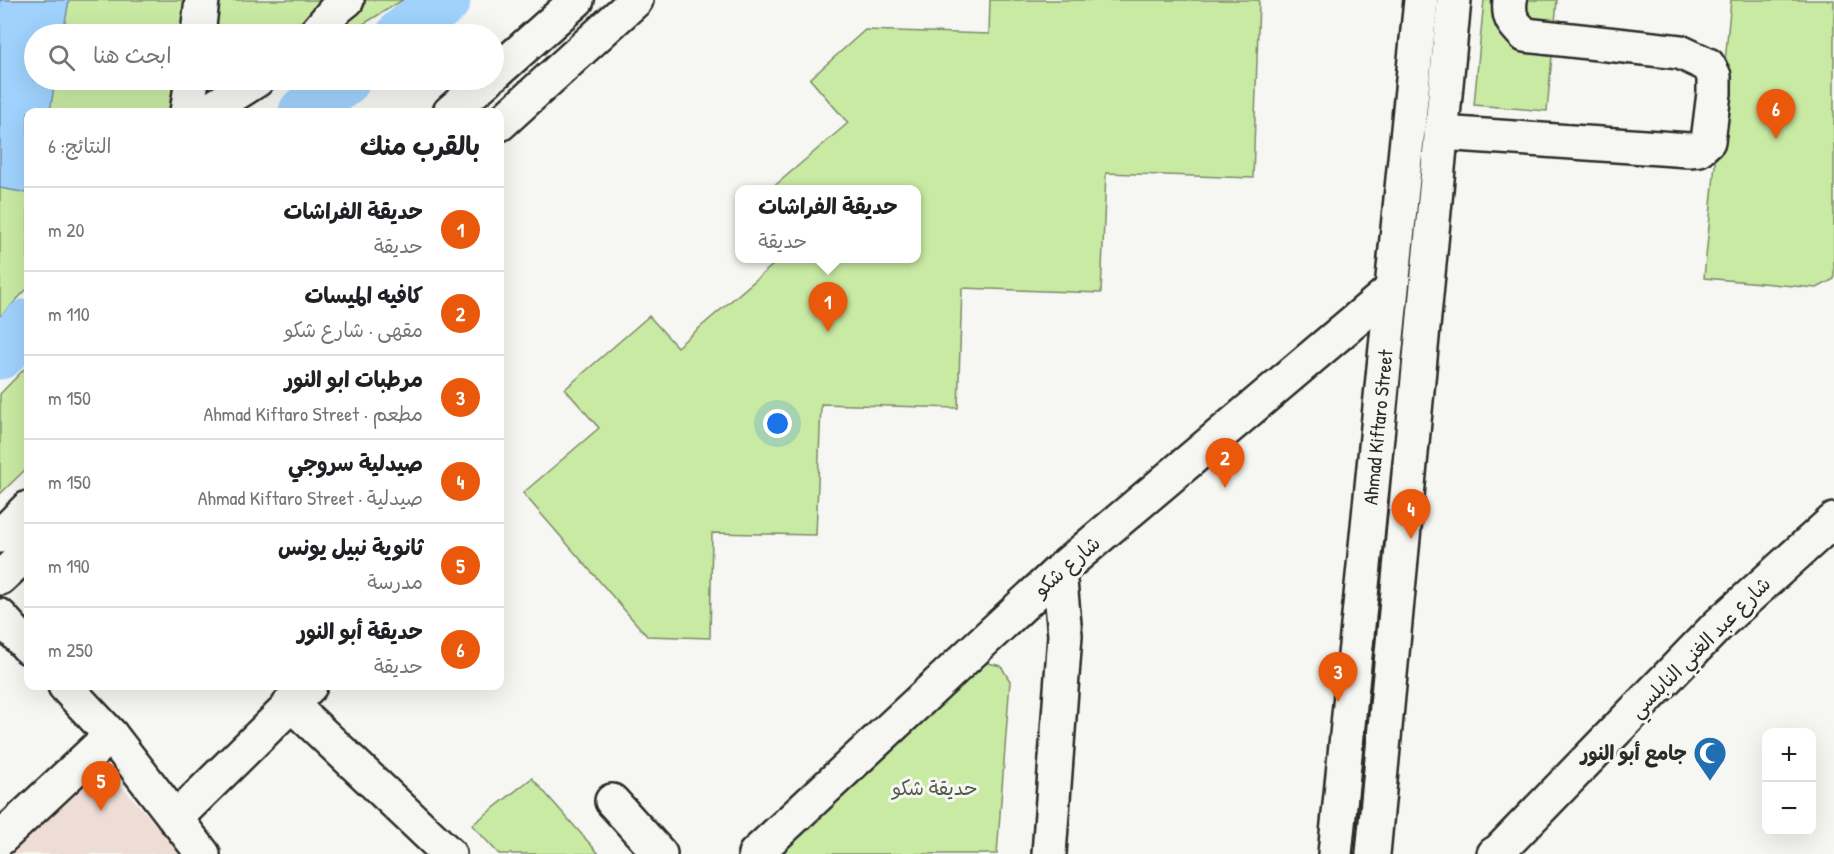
<!DOCTYPE html>
<html lang="ar">
<meta charset="utf-8">
<style>
:root{--surface:#fff;--page:#f2f2f2;--text:#202124;--muted:#757577;--line:#e0e0e0;--accent:#ea580c}
body{margin:0;font-family:"Patrick Hand","Playpen Sans Arabic",sans-serif;background:var(--page);color:var(--text);direction:rtl}
.controls{position:absolute;right:18px;bottom:18px;display:grid;overflow:hidden;border-radius:12px;box-shadow:0 6px 24px #0002}
.controls button{width:54px;height:54px;display:grid;place-items:center;padding:0;border:0;border-bottom:2px solid var(--line);background:var(--surface);color:var(--text);font:30px sans-serif}
.you{position:absolute;left:778px;top:424px;width:21px;height:21px;margin:-15px;border:4px solid #fff;border-radius:50%;background:#1a73e8;box-shadow:0 0 0 9px #1a73e833}
.badge{display:grid;place-items:center;width:39px;height:39px;border-radius:50%;background:var(--accent);color:#fff;font-size:20px;font-weight:700}
.pin{position:absolute;translate:-50% -50px;filter:drop-shadow(0 2px 3px #0008)}
.pin::after{content:'';position:absolute;top:32px;width:21px;height:18px;background:inherit;clip-path:polygon(0 0,100% 0,50% 100%)}
.popup{position:absolute;left:735px;top:185px;width:186px;height:78px;box-sizing:border-box;display:grid;place-content:center;border-radius:12px;background:var(--surface);filter:drop-shadow(0 2px 4px #0005);font-size:20px;white-space:nowrap;color:var(--muted)}
.popup b{font-size:22px;color:var(--text)}
.popup::after{content:'';position:absolute;left:50%;top:100%;margin-left:-12px;border:12px solid transparent;border-top-color:var(--surface)}
.list{margin:0;padding:0;list-style:none}
h2{display:flex;justify-content:space-between;align-items:center;height:78px;margin:0;padding:0 24px;font-size:26px}
h2 small{font-size:20px;font-weight:400;color:var(--muted)}
.list li{display:grid;grid-template-columns:39px 1fr auto;gap:18px;align-items:center;box-sizing:border-box;height:84px;padding:0 24px;border-top:2px solid var(--line)}
.list b{display:block;font-size:22px;white-space:nowrap}
.list p{margin:0;font-size:20px;white-space:nowrap;color:var(--muted)}
.list em{font-size:20px;font-style:normal;color:var(--muted)}
.icon{flex:none;width:33px;height:33px;fill:none;stroke:currentColor;stroke-width:2;stroke-linecap:round;stroke-linejoin:round}
.map{position:relative;flex:none;width:1834px;height:854px;overflow:hidden;direction:ltr}
.search{position:absolute;background:var(--surface);box-shadow:0 6px 24px #0002;left:24px;top:24px;width:480px;height:66px;display:flex;align-items:center;gap:15px;box-sizing:border-box;padding:0 21px;border-radius:33px;color:var(--muted);font-size:22px}
.panel{position:absolute;background:var(--surface);box-shadow:0 6px 24px #0002;left:24px;top:108px;width:480px;height:582px;border-radius:12px;direction:rtl}
.map>svg:first-child{display:block}
.built{fill:#eeddd5}
.green{fill:#c9eaa3;stroke:#7a8a67;stroke-width:1.5}
.water{fill:#a0d2fd;stroke:#718fa9;stroke-width:1.5}
.lines{fill:none;stroke-linecap:round;stroke-linejoin:round}
.river{stroke:#a0d2fd;stroke-width:51}
.minor-casing{stroke:#2b2b2b;stroke-width:38}
.major-casing{stroke:#2b2b2b;stroke-width:38}
.minor{stroke:#f6f6f2;stroke-width:33}
.major{stroke:#f6f6f2;stroke-width:33}
.labels{text-anchor:middle;stroke-width:6;stroke-linejoin:round;paint-order:stroke}
.street-label{font-size:20px;fill:#2b2b2b;stroke:#f6f6f2}
.poi-label{font-size:20px;font-weight:bold;fill:#2b2b2b;stroke:#f6f6f2;text-anchor:end}
.park-label{font-size:20px;fill:#525b49;stroke:#f6f6f2}
</style>
<div class="map">
<svg width="1834" height="854" viewBox="0 0 1834 854">
<rect width="100%" height="100%" fill="#f6f6f2"/>
<filter id="ink" filterUnits="userSpaceOnUse"><feTurbulence type="fractalNoise" baseFrequency=".0167" numOctaves="2"/><feDisplacementMap in="SourceGraphic" scale="12" xChannelSelector="R" yChannelSelector="G"/><feConvolveMatrix kernelMatrix="1 2 1 2 8 2 1 2 1" color-interpolation-filters="sRGB"/></filter>
<g filter="url(#ink)">
<polygon class="built" points="105,768 183,854 9,854"/>
<g class="green">
<polygon points="0,0 403,0 347,34 34,34 34,80 274,80 221,112 28,112 28,288 0,317"/>
<polygon points="990,0 1259,0 1253,178 1106,173 1101,293 962,288 958,408 821,404 816,535 712,533 710,638 647,636 523,493 599,428 565,389 649,316 677,347 780,259 916,258 916,190 771,189 848,123 810,79 865,30 989,34"/>
<polygon points="1484,0 1557,0 1547,111 1474,105"/>
<polygon points="1731,0 1834,0 1834,279 1817,288 1704,278"/>
<polygon points="28,365 28,467 0,494 0,394"/>
<polygon points="984,662 1001,666 1010,681 997,854 766,854"/>
<polygon points="532,778 599,854 499,854 472,825"/>
</g>
<polygon class="water" points="0,0 69,0 63,34 34,34 34,80 55,80 50,112 28,112 28,193 0,188"/>
<g class="lines">
<g class="river">
<polyline points="402,34 445,0"/>
<polyline points="304,112 345,80"/>
<polyline points="0,354 28,324"/>
</g>
<g class="minor-casing">
<g id="minor">
<polyline points="198,34 202,0"/>
<polyline points="315,34 337,8 347,0"/>
<polyline points="187,112 192,80"/>
<polyline points="202,112 211,109 257,80"/>
<path d="M1441,133l248,17 10,-1 9,-8 6,-48v-17l-6,-11 -28,-13 -155,-17c-12,-12 -17,-17 -15,-35"/>
<polyline points="0,616 28,647"/>
<polyline points="65,686 111,735 203,854"/>
<polyline points="290,703 449,854"/>
<polyline points="612,801 660,854"/>
<polyline points="175,819 310,686"/>
<polyline points="0,839 111,735"/>
<polyline points="755,854 1059,571 1391,290"/>
<polyline points="1049,854 1065,635 1059,571"/>
</g>
</g>
<g class="major-casing">
<g id="major">
<polyline points="494,74 577,0"/>
<polyline points="450,112 487,80"/>
<polyline points="500,124 636,0"/>
<polyline points="0,536 28,508"/>
<polyline points="0,578 28,552"/>
<path id="s1" d="M1335,854l86,-854"/>
<polyline points="1373,854 1454,0"/>
<polyline points="1494,854 1499,851 1719,624 1834,520"/>
</g>
</g>
<use href="#minor" class="minor"/>
<use href="#major" class="major"/>
</g>
</g>
<defs>
<g id="mosque-pin" transform="scale(1.725)"><path d="M0 17L-7.5 6A9.5 9.5 0 1 1 7.5 6Z" fill="#1f6fb2" stroke="#f6f6f2"/><path d="M3.5-4.9A6 6 0 1 0 3.5 4.9A5 5 0 1 1 3.5-4.9Z" fill="#fff"/></g>
</defs>
<g fill-rule="evenodd">
<use href="#mosque-pin" x="1710" y="753"/>
</g>
<g class="labels">
<g class="street-label">
<text dy="7" stroke="none"><textPath href="#s1" startOffset="429">Ahmad Kiftaro Street</textPath></text>
<text transform="translate(1067 566) rotate(-41)" y="7">شارع شكو</text>
<text transform="translate(1700 647) rotate(-45)" y="7">شارع عبد الغني النابلسي</text>
</g>
<g class="poi-label">
<text x="1687" y="760">جامع أبو النور</text>
</g>
<g class="park-label">
<text x="935" y="795">حديقة شكو</text>
</g>
</g>
</svg>
<div class="controls">
<button>+</button>
<button>−</button>
</div>
<div class="you"></div>
<div class="pin badge" style="left:828px;top:332px">1</div>
<div class="popup"><b>حديقة الفراشات</b>حديقة</div>
<div class="pin badge" style="left:1225px;top:488px">2</div>
<div class="pin badge" style="left:1338px;top:702px">3</div>
<div class="pin badge" style="left:1411px;top:539px">4</div>
<div class="pin badge" style="left:101px;top:811px">5</div>
<div class="pin badge" style="left:1776px;top:139px">6</div>
<div class="search"><svg class="icon" aria-label="search" viewBox="0 0 24 24"><circle cx="10" cy="10" r="6"/><path d="M15 15l6 6"/></svg>ابحث هنا</div>
<section class="panel">
<h2>بالقرب منك<small>النتائج: 6</small></h2>
<ul class="list">
<li><span class="badge">1</span><div><b>حديقة الفراشات</b><p>حديقة</p></div><em>20 m</em></li>
<li><span class="badge">2</span><div><b>كافيه الميسات</b><p>مقهى · شارع شكو</p></div><em>110 m</em></li>
<li><span class="badge">3</span><div><b>مرطبات ابو النور</b><p>مطعم · Ahmad Kiftaro Street</p></div><em>150 m</em></li>
<li><span class="badge">4</span><div><b>صيدلية سروجي</b><p>صيدلية · Ahmad Kiftaro Street</p></div><em>150 m</em></li>
<li><span class="badge">5</span><div><b>ثانوية نبيل يونس</b><p>مدرسة</p></div><em>190 m</em></li>
<li><span class="badge">6</span><div><b>حديقة أبو النور</b><p>حديقة</p></div><em>250 m</em></li>
</ul>
</section>
</div>
